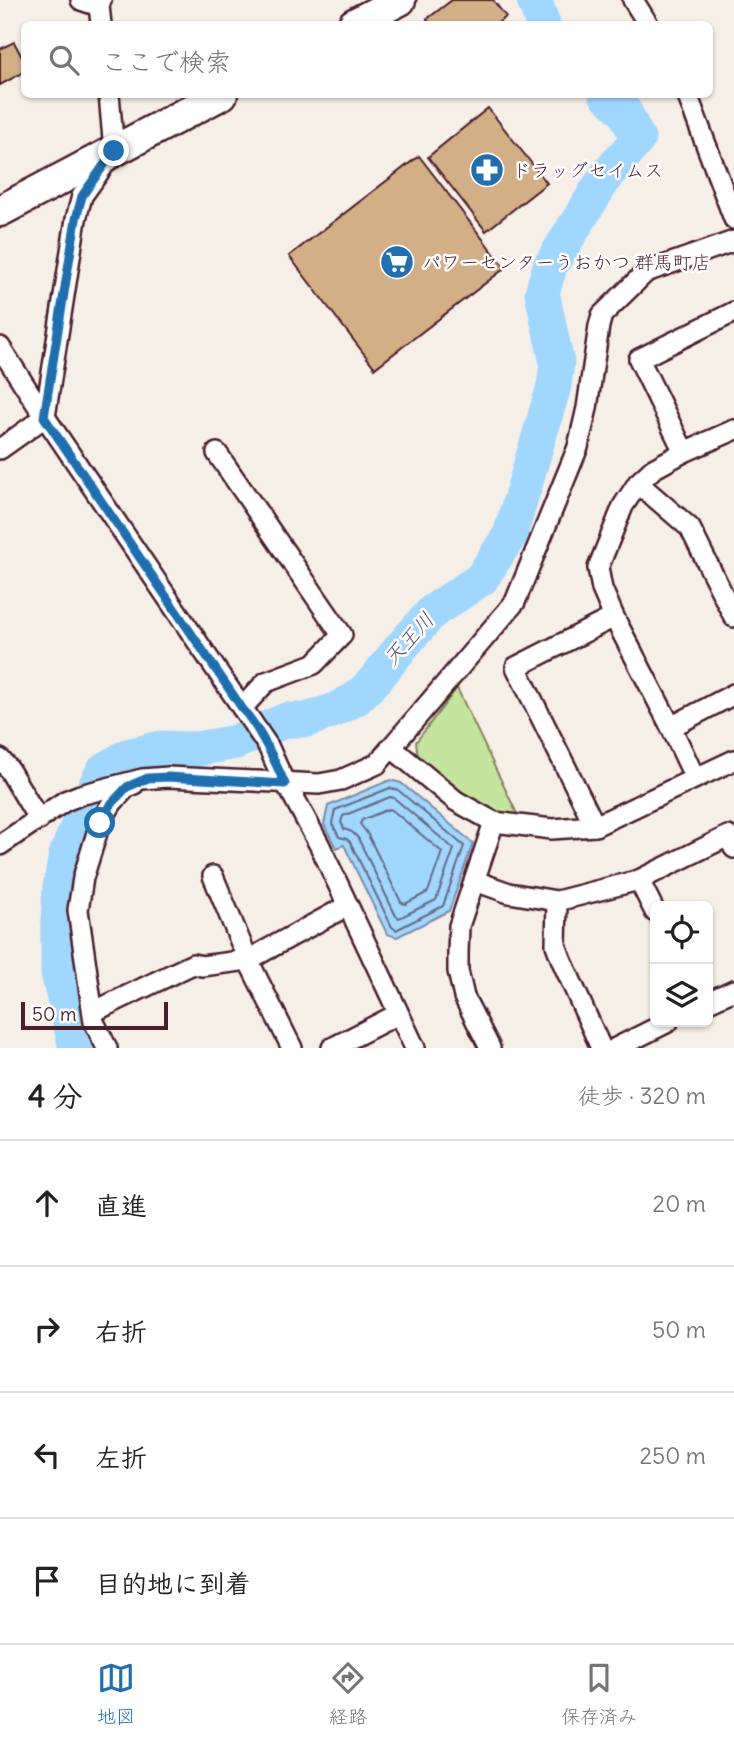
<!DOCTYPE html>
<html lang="ja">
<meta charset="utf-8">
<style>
:root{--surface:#fff;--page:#f2f2f2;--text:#222;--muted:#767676;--line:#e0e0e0;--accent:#1f6fb2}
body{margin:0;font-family:Delius,"Klee One",sans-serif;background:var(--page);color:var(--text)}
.controls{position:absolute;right:21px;bottom:21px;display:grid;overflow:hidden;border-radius:10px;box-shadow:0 2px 5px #0004}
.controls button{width:63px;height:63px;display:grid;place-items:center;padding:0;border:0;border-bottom:2px solid var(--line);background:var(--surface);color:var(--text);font:35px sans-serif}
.scale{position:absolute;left:21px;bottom:18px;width:147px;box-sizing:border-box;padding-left:7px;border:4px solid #4a1f2b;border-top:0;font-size:19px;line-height:24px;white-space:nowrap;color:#4a1f2b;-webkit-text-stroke:5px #fff;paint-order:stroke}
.stop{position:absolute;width:21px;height:21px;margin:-16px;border:5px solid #1f6fb2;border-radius:50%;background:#fff}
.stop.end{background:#1f6fb2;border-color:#fff;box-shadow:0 2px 7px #0008}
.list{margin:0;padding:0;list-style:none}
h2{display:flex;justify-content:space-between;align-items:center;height:91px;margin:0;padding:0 28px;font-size:30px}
h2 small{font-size:23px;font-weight:400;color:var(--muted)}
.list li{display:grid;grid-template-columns:46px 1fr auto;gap:21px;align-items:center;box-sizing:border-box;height:126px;padding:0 28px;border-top:2px solid var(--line)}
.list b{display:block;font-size:26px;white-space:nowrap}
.list em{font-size:23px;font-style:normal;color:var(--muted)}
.icon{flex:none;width:38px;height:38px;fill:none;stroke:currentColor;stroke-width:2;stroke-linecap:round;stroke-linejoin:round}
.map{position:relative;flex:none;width:734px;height:1048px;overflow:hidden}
.search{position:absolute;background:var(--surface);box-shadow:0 2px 5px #0004;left:21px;right:21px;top:21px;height:77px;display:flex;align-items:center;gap:18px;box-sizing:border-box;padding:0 24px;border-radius:10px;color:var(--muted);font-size:26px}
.sheet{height:595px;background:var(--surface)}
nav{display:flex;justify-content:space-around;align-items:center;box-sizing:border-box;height:98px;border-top:2px solid var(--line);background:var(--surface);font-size:19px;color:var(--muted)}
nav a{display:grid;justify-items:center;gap:4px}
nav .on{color:var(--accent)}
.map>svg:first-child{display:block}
.green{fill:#c4e59d;stroke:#878264;stroke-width:2}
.water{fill:#9fd7ff;stroke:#7d8daa;stroke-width:2}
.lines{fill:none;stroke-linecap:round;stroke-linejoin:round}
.shore{stroke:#6c6980;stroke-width:2}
.river{stroke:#9fd7ff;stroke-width:35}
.building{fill:#d3af85;stroke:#4a1f2b;stroke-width:2}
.street-casing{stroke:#4a1f2b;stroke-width:24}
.primary-casing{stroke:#4a1f2b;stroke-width:35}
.street{stroke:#fff;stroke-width:19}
.primary{stroke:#fff;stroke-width:30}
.route{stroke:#1f6fb2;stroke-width:9}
.labels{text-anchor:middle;stroke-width:5;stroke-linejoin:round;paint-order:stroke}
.poi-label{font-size:19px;fill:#4a1f2b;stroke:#fff;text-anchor:start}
.water-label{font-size:21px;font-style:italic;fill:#64566b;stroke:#fff}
</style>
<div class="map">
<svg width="734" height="1048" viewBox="0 0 734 1048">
<rect width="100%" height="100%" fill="#f6efe7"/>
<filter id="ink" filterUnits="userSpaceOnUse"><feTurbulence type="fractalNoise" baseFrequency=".0143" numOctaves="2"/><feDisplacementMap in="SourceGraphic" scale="14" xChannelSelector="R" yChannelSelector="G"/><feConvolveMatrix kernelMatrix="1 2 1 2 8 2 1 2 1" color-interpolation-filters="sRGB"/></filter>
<g filter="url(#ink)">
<path class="green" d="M457,688l62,130c-33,3 -77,-41 -101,-61l-2,-15z"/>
<polygon class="water" points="390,780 401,783 473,843 449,911 397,937 387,934 344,845 336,848 324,824 328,806"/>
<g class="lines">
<g class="shore">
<polygon points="390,788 398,790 464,846 443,906 396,930 392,927 350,842 347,839 339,837 332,823 335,810"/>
<polygon points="390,797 394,798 454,849 436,900 399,918 396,916 358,838 352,832 344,829 341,822 343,816"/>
<polygon points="389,809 392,810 442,852 428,892 405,904 401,902 367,833 360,824 362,820"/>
</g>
<g class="river">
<polyline points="534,0 543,24"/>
<polyline points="76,1048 58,973 58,923 60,887 66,855 86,805 103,771 127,756 161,748 196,749 236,742 286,720 307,720 335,710 357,698 375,680 403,645 433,611 481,579 510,535 554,386 557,363 542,293 550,266 606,176 638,139 625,112 606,94"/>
</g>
</g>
<g class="building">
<polygon points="452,0 493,0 506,17 496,24 430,24 427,19"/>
<polygon points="14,42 24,61 24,72 0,85 0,49"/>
<polygon points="488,108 547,183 486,231 428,157"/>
<polygon points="419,156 505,268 375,368 289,256"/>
</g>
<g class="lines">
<g class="street-casing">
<g id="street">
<polyline points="81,0 99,6"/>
<polyline points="101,0 99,6 101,24"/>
<polyline points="633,0 648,24"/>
<polyline points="687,94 734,219"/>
<polyline points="0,347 45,417 268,746 285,784 290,790 320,846 415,1048"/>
<polyline points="0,449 45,417 76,219 82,196 114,151 109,94"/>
<polyline points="684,452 639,359 734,312"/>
<polyline points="217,453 342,635 314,664 266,682 242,708"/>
<polyline points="638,483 690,528 734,617"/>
<polyline points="671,727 734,694"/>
<polyline points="392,748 456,801 494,822 552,829 595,826 734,760"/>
<polyline points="0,759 8,768 39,820"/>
<polyline points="695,778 671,727 614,617 602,589 598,568 623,506 638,483 653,469 684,452 734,430"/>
<polyline points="595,826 516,667 614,617"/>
<polyline points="0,845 65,801 80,795 142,779 168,777 319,784 341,780 377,764 515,602 578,447 587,408 599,326 602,315 646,272 734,241"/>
<polyline points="213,876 248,960 292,1048"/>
<polyline points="639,880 655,912"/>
<polyline points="475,881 509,893 557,901 639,880 728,836 734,848"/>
<polyline points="557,901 556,945 562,961 601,1048"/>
<polyline points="708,1002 734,990"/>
<polyline points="93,1012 193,964 202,966 248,960 347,906"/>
<polyline points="107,1048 94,1022 78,910 83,878 100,823 112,803 127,787 134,784"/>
<polyline points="332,1048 398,1014"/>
<polyline points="490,1048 464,997 458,971 458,952 459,926 494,822"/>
<polyline points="616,1048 668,1022"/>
</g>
</g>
<g class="primary-casing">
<g id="primary">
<polyline points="354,24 400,0"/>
<polyline points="0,211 222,94"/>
</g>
</g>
<use href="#street" class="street"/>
<use href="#primary" class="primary"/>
</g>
</g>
<g class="lines" filter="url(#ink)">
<path class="route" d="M100,823l12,-20 15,-16 21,-9 20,-1 117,7c-12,-27 -24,-53 -43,-76l-198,-291 32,-198 6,-23 32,-45"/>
</g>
<defs>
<g id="pharmacy-disc" transform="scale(1.75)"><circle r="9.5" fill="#1f6fb2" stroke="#fff"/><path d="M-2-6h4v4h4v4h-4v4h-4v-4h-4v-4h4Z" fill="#fff"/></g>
<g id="supermarket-disc" transform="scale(1.75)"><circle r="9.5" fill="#1f6fb2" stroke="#fff"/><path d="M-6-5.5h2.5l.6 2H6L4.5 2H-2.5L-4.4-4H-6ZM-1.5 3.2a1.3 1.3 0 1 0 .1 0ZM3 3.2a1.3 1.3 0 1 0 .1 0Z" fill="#fff"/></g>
</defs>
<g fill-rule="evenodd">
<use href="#pharmacy-disc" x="487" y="170"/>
<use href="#supermarket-disc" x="397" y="262"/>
</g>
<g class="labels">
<g class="poi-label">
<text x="512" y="177">ドラッグセイムス</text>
<text x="422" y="269">パワーセンターうおかつ 群馬町店</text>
</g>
<g class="water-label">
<text transform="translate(409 639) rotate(-48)" y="7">天王川</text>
</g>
</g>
</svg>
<div class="controls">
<button><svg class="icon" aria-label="locate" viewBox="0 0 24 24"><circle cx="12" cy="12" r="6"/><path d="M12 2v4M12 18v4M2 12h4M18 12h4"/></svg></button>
<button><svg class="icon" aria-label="layers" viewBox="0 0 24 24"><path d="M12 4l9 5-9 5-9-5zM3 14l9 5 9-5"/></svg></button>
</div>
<div class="scale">50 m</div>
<div class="stop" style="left:100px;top:823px"></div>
<div class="stop end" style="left:114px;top:151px"></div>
<div class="search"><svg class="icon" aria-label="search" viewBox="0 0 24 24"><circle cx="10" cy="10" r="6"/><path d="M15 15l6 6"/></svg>ここで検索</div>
</div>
<section class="sheet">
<h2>4 分<small>徒歩 · 320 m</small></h2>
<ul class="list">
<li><svg class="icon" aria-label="ahead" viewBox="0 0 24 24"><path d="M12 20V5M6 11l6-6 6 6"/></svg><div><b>直進</b></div><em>20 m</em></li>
<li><svg class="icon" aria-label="right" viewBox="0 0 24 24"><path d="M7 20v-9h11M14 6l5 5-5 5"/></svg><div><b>右折</b></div><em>50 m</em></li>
<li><svg class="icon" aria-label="left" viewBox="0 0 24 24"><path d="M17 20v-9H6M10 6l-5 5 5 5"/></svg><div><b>左折</b></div><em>250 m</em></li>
<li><svg class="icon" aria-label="arrive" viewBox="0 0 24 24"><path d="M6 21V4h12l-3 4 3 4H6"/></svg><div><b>目的地に到着</b></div></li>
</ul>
</section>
<nav>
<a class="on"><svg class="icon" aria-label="map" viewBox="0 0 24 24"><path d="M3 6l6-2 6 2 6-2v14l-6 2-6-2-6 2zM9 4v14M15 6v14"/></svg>地図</a>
<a><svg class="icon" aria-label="directions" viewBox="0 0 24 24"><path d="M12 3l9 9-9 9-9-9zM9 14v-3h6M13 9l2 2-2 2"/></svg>経路</a>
<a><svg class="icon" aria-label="saved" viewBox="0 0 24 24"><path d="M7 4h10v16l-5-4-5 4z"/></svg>保存済み</a>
</nav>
